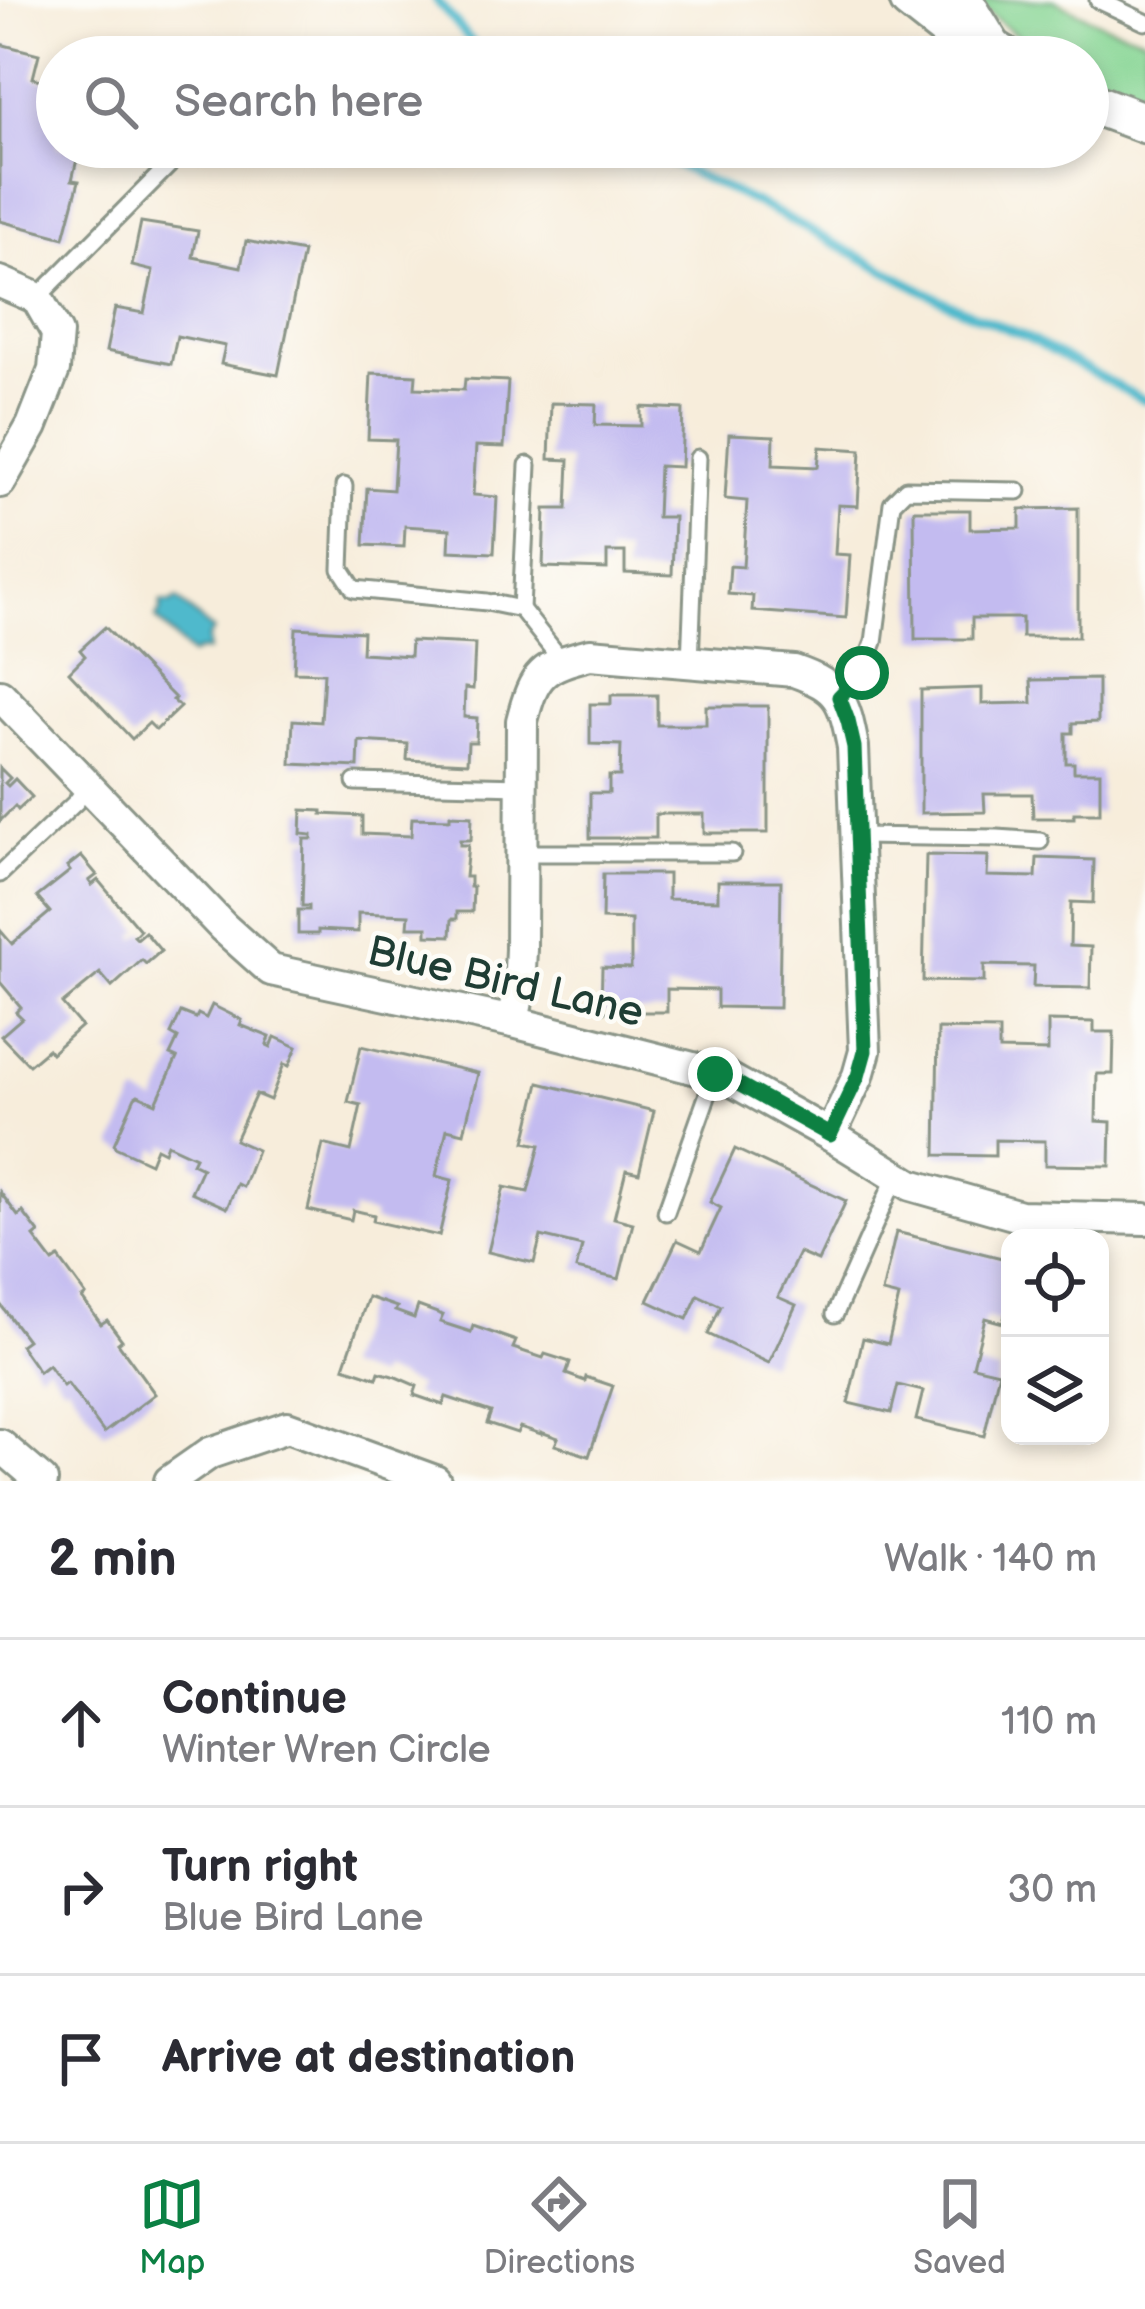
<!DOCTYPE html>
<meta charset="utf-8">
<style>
:root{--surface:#fff;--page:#f7f7f7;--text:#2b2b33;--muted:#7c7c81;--line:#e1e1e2;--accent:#0b8043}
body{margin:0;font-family:"Balsamiq Sans",sans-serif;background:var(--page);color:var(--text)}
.controls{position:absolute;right:36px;bottom:36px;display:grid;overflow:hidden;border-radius:24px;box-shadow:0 6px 18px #0003}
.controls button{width:108px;height:108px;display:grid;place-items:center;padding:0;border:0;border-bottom:3px solid var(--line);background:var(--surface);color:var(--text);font:60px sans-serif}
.stop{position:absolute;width:36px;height:36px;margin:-27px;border:9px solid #0b8043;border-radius:50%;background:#fff}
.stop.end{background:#0b8043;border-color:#fff;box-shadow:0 3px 12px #0008}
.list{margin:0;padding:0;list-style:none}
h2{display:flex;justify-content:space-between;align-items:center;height:156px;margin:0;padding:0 48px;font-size:51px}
h2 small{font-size:39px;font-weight:400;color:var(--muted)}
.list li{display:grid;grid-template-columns:78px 1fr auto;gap:36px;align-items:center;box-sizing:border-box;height:168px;padding:0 48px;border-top:3px solid var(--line)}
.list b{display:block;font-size:45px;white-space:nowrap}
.list p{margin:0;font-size:39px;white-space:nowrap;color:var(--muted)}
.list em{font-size:39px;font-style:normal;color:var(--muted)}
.icon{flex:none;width:66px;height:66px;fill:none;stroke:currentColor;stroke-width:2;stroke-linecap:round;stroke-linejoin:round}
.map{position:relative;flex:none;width:1145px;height:1481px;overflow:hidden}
.search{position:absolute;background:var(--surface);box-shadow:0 6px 18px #0003;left:36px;right:36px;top:36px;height:132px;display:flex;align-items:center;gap:30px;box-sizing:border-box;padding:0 42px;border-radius:66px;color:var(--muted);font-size:45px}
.sheet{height:660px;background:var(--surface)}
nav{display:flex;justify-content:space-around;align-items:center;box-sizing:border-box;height:168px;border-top:3px solid var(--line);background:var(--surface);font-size:33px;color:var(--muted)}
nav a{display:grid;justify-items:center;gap:6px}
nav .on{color:var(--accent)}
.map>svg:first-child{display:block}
.green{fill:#87d594;stroke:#538964;stroke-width:3}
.water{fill:#4fb9cc;stroke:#377b80;stroke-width:3}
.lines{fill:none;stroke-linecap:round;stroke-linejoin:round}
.stream{stroke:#4fb9cc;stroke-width:9}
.building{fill:#c3bbf0}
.service-casing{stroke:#8b9588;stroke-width:21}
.minor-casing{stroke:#8b9588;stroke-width:36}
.tertiary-casing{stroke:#8b9588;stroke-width:45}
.service{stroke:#fff;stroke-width:15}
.minor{stroke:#fff;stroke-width:30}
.tertiary{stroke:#fff;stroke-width:39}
.route{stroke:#0b8043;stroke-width:15}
.labels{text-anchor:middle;stroke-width:9;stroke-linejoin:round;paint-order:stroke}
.street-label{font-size:42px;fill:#1f3d34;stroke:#fdfcf7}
</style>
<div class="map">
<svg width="1145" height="1481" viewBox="0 0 1145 1481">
<rect width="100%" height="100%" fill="#fdfcf7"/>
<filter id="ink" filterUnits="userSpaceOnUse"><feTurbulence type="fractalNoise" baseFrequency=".00833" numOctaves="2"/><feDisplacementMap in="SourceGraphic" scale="24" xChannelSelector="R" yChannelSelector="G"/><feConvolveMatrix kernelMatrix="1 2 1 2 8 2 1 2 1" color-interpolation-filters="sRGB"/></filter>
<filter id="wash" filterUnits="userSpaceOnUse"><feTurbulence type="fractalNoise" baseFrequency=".004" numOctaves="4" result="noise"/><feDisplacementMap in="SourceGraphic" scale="48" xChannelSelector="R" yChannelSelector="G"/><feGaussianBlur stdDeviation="2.7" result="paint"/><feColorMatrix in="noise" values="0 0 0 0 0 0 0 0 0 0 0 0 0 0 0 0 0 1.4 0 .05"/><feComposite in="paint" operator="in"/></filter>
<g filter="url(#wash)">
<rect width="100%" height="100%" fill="#f7eddb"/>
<polygon class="green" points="972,0 1053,0 1105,25 1145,38 1145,97 1088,74 1088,57 1053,57 1015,34"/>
<polygon class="water" points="177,599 213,631 208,638 208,651 198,651 191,655 156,618 161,611 161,602 171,603"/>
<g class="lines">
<g class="stream">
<polyline points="436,0 485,57"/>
<polyline points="637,147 771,210 949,304 1024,336 1145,401"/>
</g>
</g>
<g id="blocks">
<g class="building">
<polygon points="0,44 39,54 33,78 57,84 57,147 80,147 72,180 79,181 64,238 0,221"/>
<polygon points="141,222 198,231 193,257 241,267 246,241 303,252 278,375 221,364 225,346 177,336 171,364 106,351 115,308 144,313 153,271 132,266"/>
<polygon points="371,373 416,375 415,388 464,390 465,379 508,381 504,447 476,446 473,495 497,497 494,553 449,551 450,529 405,526 404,547 364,545 367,488 393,490 396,440 368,439"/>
<polygon points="551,403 596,404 595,425 641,426 641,407 683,409 681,467 659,466 657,517 674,517 672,575 625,573 625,552 607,552 607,569 543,567 545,509 567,509 569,460 549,459"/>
<polygon points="729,434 774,436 773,465 818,467 820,447 861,450 858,506 838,505 835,554 850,555 846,618 752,611 753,596 728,594 730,566 743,567 747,501 725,499"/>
<polygon points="1078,508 1078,637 1022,637 1022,618 972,618 972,639 915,639 914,510 970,510 970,529 1020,528 1020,509"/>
<polygon points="105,627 175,698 173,700 180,707 156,730 149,723 132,739 69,672 85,656 80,650"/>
<polygon points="296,628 363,632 362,653 410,656 411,641 475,644 473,689 465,688 464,717 477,718 476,742 468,742 467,763 407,760 408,744 359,741 358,767 291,764 293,720 321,722 324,673 294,672"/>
<polygon points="1098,679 1098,722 1073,723 1073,733 1066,733 1066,763 1074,763 1074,772 1100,772 1100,813 1074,813 1074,818 1033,818 1032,794 984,794 985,812 921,813 921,690 982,688 982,704 1032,703 1031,680"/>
<polygon points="611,695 657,695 657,725 706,725 706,706 768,706 768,833 704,833 704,814 656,814 656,838 590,838 590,793 609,793 609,776 620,776 621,745 590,744 590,704 611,704"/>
<polygon points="0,768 10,778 5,783 8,786 15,779 32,797 18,810 15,806 0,821"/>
<polygon points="302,810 322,811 322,814 362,816 362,834 411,836 412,818 450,819 450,815 472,816 471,840 460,840 460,845 468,845 465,877 470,877 470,887 473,887 472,912 457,912 457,919 452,919 451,936 427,935 427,927 408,927 409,915 358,913 358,932 318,930 318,934 298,934 298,910 309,910 309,906 302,906 304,839 312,839 312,835 301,834"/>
<polygon points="926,855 988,856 987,876 1036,877 1037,858 1094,860 1093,903 1071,902 1070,946 1091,947 1090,988 1033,987 1034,966 984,965 984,982 923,981"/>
<polygon points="81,856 97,875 89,881 92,885 98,880 140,930 134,936 137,939 145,932 161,951 146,964 142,960 112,987 100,973 62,1004 81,1026 51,1053 48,1049 29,1065 1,1036 22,1018 16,1012 21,1007 0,982 0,930 12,944 50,912 37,897 70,871 67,867"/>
<polygon points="603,874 668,874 668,899 718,900 718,881 781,881 779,1008 717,1007 717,990 667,989 667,1012 601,1012 602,967 631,968 631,920 602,919"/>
<polygon points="212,1005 242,1020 240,1025 270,1037 267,1045 271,1047 275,1037 297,1047 289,1066 284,1064 270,1100 256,1094 235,1140 257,1150 243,1187 237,1184 227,1208 191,1192 202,1168 192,1163 195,1157 167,1144 164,1152 156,1148 150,1163 115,1147 114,1144 135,1097 138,1095 156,1103 177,1058 170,1055 178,1038 171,1034 181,1012 196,1018 198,1014 206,1018"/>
<polygon points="1048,1021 1094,1022 1094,1032 1114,1032 1113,1074 1097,1074 1096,1121 1111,1122 1110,1166 1045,1165 1045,1141 995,1140 995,1156 936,1155 938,1029 999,1030 999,1050 1048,1051"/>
<polygon points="361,1046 478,1073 464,1133 447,1129 436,1176 452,1180 439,1236 373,1221 374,1215 353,1210 351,1220 308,1210 323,1144 351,1151 361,1105 348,1102"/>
<polygon points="539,1083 654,1111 639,1173 626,1170 614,1218 633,1223 619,1279 576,1269 582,1246 541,1236 534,1263 488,1252 504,1187 528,1192 540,1145 525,1142"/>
<polygon points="735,1149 846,1201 818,1261 799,1253 778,1297 796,1305 769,1363 708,1334 721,1306 698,1295 687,1319 648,1301 677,1240 701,1251 721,1208 710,1202"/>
<polygon points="0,1192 18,1216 23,1212 39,1233 34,1237 53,1262 59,1258 86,1295 82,1298 101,1324 107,1320 122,1340 118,1343 155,1394 104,1433 67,1383 63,1386 48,1365 39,1372 20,1345 27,1340 0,1304"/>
<polygon points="896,1232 1010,1260 1010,1294 1003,1323 985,1318 973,1366 999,1372 984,1436 916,1420 923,1391 898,1385 891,1413 848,1403 863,1338 888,1344 899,1297 882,1293"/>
<polygon points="368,1297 397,1307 395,1311 414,1318 418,1306 443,1315 440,1322 471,1332 473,1326 516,1341 513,1348 543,1358 545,1354 570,1362 566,1374 585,1381 586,1377 613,1386 589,1456 555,1445 558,1438 541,1432 541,1434 520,1427 517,1433 487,1423 491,1412 446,1397 443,1405 414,1395 417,1386 396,1377 379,1372 377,1378 344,1367"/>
</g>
</g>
</g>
<g filter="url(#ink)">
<use href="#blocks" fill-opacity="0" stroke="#8b9588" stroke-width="3"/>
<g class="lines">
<g class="service-casing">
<g id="service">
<polyline points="1098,0 1145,22"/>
<polyline points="37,298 169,165"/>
<polyline points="344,486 341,569 354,589 487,602 521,609 562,661"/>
<polyline points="521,609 528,465"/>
<polyline points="690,663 698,458"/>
<polyline points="839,697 862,673 874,642 892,503 906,489 1018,491"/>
<polyline points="355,782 522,786"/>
<polyline points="857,836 997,838 1040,841"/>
<polyline points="521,853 732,853"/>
<polyline points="0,874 76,802 87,787"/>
<polyline points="666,1212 715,1074"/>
<polyline points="835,1314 896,1176"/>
</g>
</g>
<g class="minor-casing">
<g id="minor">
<polyline points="0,282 37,298 57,333 54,370 32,426 0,482"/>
<polyline points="0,695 223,927 271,970 513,1022 724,1076 830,1135 911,1185 1020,1216 1145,1219"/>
<path d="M513,1022l6,-31 2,-42 1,-228c12,-48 20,-55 68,-67l204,17c46,16 50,29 59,76l12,304 -7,25 -28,59"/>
<polyline points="0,1445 42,1481"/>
<polyline points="170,1481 210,1453 287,1427 435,1481"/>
</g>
</g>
<g class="tertiary-casing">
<g id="tertiary">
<polyline points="910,0 952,33 992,49 1005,57"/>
<polyline points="959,0 967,8 992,49"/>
<polyline points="1088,102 1145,123"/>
</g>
</g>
<use href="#service" class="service"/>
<use href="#minor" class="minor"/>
<use href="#tertiary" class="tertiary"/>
</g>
</g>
<g class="lines" filter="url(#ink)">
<polyline class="route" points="715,1074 724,1076 830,1135 858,1076 865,1051 854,747 848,721 839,697 862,673"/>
</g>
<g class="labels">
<g class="street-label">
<text transform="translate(506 980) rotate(13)" y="15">Blue Bird Lane</text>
</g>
</g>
</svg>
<div class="controls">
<button><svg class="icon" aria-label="locate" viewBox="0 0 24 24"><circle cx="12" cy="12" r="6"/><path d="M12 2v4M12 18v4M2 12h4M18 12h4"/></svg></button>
<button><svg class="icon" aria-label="layers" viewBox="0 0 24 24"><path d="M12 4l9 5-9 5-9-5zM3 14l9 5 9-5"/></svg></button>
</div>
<div class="stop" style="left:862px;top:673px"></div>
<div class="stop end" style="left:715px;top:1074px"></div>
<div class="search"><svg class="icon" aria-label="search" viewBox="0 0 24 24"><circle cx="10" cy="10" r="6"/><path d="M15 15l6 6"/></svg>Search here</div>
</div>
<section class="sheet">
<h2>2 min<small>Walk · 140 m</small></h2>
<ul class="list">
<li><svg class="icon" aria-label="ahead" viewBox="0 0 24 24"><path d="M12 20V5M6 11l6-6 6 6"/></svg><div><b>Continue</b><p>Winter Wren Circle</p></div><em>110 m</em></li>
<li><svg class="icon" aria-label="right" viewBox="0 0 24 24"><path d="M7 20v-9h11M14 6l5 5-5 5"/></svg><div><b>Turn right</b><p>Blue Bird Lane</p></div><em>30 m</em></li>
<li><svg class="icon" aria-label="arrive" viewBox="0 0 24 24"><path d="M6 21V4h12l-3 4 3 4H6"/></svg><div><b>Arrive at destination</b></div></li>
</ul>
</section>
<nav>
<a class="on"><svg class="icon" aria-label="map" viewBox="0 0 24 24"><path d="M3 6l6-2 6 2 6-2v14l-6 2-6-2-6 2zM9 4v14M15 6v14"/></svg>Map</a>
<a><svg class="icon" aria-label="directions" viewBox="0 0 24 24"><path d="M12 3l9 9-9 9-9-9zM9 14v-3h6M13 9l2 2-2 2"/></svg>Directions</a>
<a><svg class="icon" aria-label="saved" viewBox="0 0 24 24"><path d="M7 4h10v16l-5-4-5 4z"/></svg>Saved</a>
</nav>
